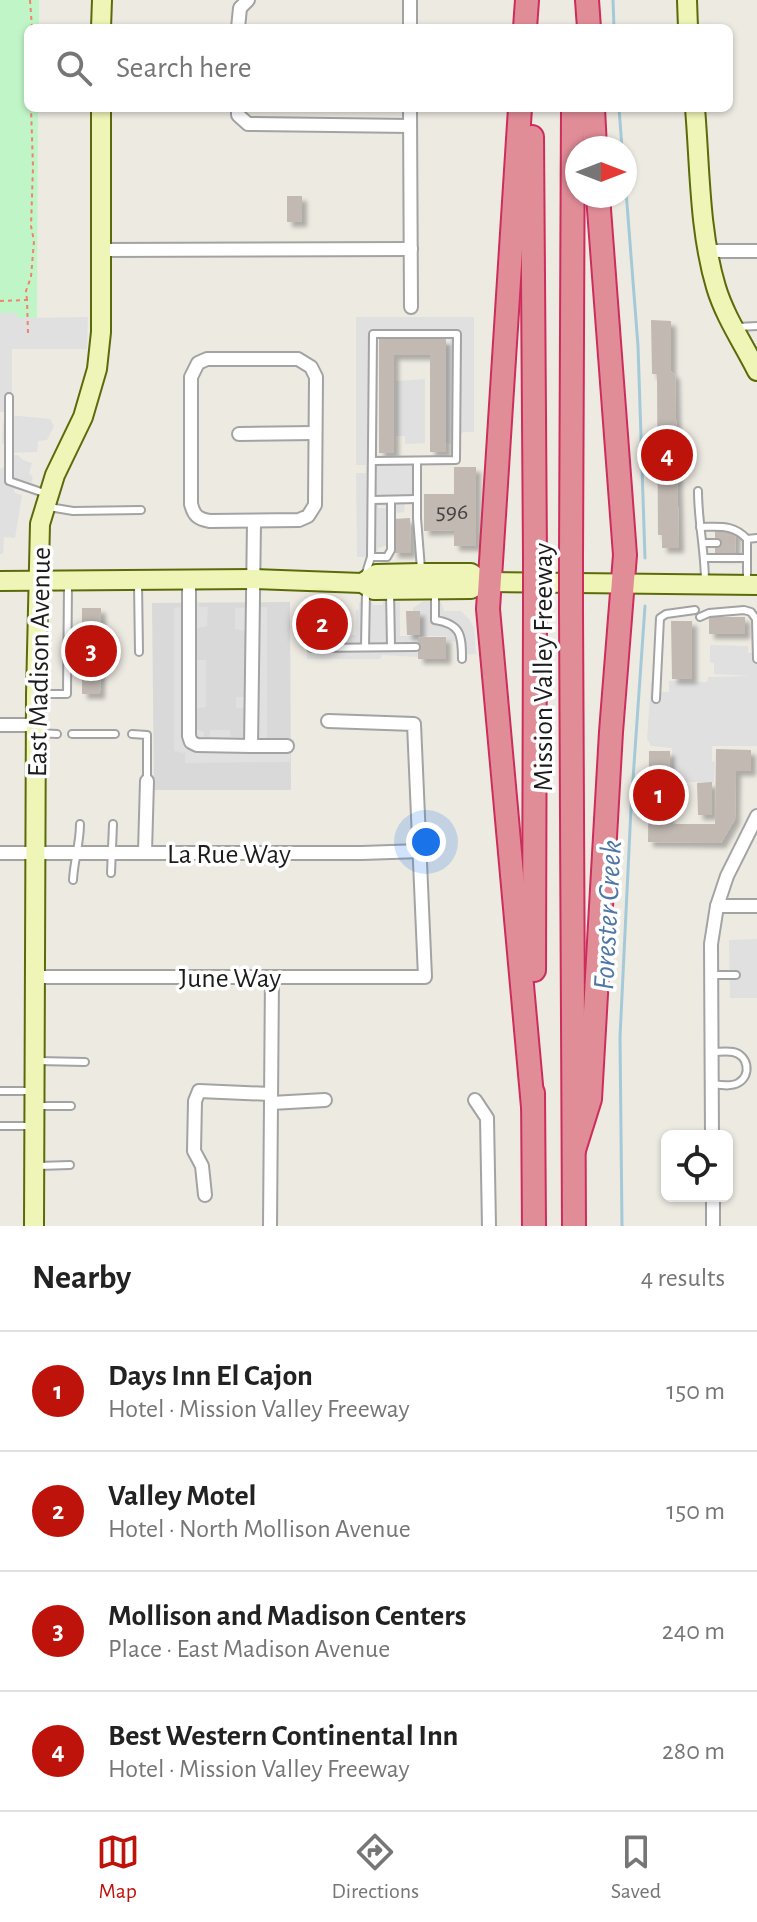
<!DOCTYPE html>
<meta charset="utf-8">
<style>
:root{--surface:#fff;--page:#f6f6f6;--text:#222;--muted:#767676;--line:#e0e0e0;--accent:#bd130a}
body{margin:0;font-family:"Alegreya Sans",sans-serif;background:var(--page);color:var(--text)}
.controls{position:absolute;right:24px;bottom:24px;display:grid;overflow:hidden;border-radius:12px;box-shadow:0 2px 6px #0004}
.controls button{width:72px;height:72px;display:grid;place-items:center;padding:0;border:0;border-bottom:2px solid var(--line);background:var(--surface);color:var(--text);font:40px sans-serif}
.compass{position:absolute;left:565px;top:136px;width:72px;height:72px;border-radius:50%;background:var(--surface);box-shadow:0 2px 6px #0004;rotate:90deg}
.you{position:absolute;left:426px;top:842px;width:28px;height:28px;margin:-20px;border:6px solid #fff;border-radius:50%;background:#1a73e8;box-shadow:0 0 0 12px #1a73e833}
.badge{display:grid;place-items:center;width:52px;height:52px;border-radius:50%;background:var(--accent);color:#fff;font-size:26px;font-weight:700}
.pin{position:absolute;translate:-50% -50%;border:4px solid #fff;box-shadow:0 2px 8px #0006}
.list{margin:0;padding:0;list-style:none}
h2{display:flex;justify-content:space-between;align-items:center;height:104px;margin:0;padding:0 32px;font-size:34px}
h2 small{font-size:26px;font-weight:400;color:var(--muted)}
.list li{display:grid;grid-template-columns:52px 1fr auto;gap:24px;align-items:center;box-sizing:border-box;height:120px;padding:0 32px;border-top:2px solid var(--line)}
.list b{display:block;font-size:30px;white-space:nowrap}
.list p{margin:0;font-size:26px;white-space:nowrap;color:var(--muted)}
.list em{font-size:26px;font-style:normal;color:var(--muted)}
.icon{flex:none;width:44px;height:44px;fill:none;stroke:currentColor;stroke-width:2;stroke-linecap:round;stroke-linejoin:round}
.map{position:relative;flex:none;width:757px;height:1226px;overflow:hidden}
.search{position:absolute;background:var(--surface);box-shadow:0 2px 6px #0004;left:24px;right:24px;top:24px;height:88px;display:flex;align-items:center;gap:20px;box-sizing:border-box;padding:0 28px;border-radius:12px;color:var(--muted);font-size:30px}
.sheet{height:584px;background:var(--surface)}
nav{display:flex;justify-content:space-around;align-items:center;box-sizing:border-box;height:112px;border-top:2px solid var(--line);background:var(--surface);font-size:22px;color:var(--muted)}
nav a{display:grid;justify-items:center;gap:4px}
nav .on{color:var(--accent)}
.map>svg:first-child{display:block}
.residential{fill:#dad9d9}
.park{fill:#c0f6c7}
.parking{fill:#e0e0e0}
.lines{fill:none;stroke-linecap:round;stroke-linejoin:round}
.stream{stroke:#a4cad9;stroke-width:3}
.building{fill:#c1b9b2;filter:url(#shadow)}
.lane-casing{stroke:#a3a3a3;stroke-width:10}
.street-casing{stroke:#a3a3a3;stroke-width:16}
.secondary-casing{stroke:#5c6b0a;stroke-width:22}
.highway-casing{stroke:#cd2d5c;stroke-width:26}
.path{stroke:#f2816e;stroke-width:2;stroke-dasharray:4 4;stroke-linecap:butt}
.lane{stroke:#fff;stroke-width:6}
.street{stroke:#fff;stroke-width:12}
.secondary{stroke:#eff5b7;stroke-width:18}
.highway{stroke:#e18d98;stroke-width:22}
.highway-bridge-casing{stroke:#cd2d5c;stroke-width:26;stroke-linecap:butt}
.highway-bridge{stroke:#e18d98;stroke-width:22}
.labels{text-anchor:middle;stroke-width:7;stroke-linejoin:round;paint-order:stroke}
.number-label{font-size:24px;fill:#454342}
.street-label{font-size:28px;fill:#1c1c1c;stroke:#fff}
.water-label{font-size:30px;font-style:italic;fill:#4e76a6;stroke:#fff}
</style>
<div class="map">
<svg width="757" height="1226" viewBox="0 0 757 1226">
<defs>
<filter id="shadow"><feDropShadow dx="5" dy="5" stdDeviation="2" flood-color="#0004"/></filter>
</defs>
<rect width="100%" height="100%" fill="#edeae2"/>
<polygon class="residential" points="290,602 291,790 154,790 152,603"/>
<polygon class="park" points="0,0 39,0 39,28 28,28 28,108 38,108 37,318 0,319"/>
<g class="parking">
<polygon points="0,313 17,313 18,318 88,317 87,349 12,349 12,412 0,412"/>
<polygon points="356,317 474,317 474,432 463,432 453,444 445,443 445,345 450,345 450,338 378,338 377,456 422,456 422,500 405,501 404,512 397,513 396,508 378,505 378,508 386,508 387,545 378,548 377,557 357,557 356,473 366,473 366,465 356,465"/>
<polygon points="425,379 425,443 405,444 405,436 396,436 396,381"/>
<polygon points="9,415 50,419 54,426 47,440 38,441 37,452 7,453 6,445 2,443 3,422"/>
<polygon points="6,455 18,455 23,460 32,463 29,473 33,477 28,491 14,489 15,493 22,495 15,538 4,537 3,554 0,554 0,469 4,467"/>
<polygon points="181,601 198,601 199,607 208,607 207,626 197,628 194,633 197,660 206,660 206,707 198,708 194,712 196,729 204,732 204,738 209,739 210,730 230,730 231,737 243,738 245,733 247,712 245,708 236,708 236,697 245,697 246,631 235,629 235,608 267,607 267,738 290,743 290,762 185,763 185,753 174,751 174,608 181,607"/>
<polygon points="383,601 400,602 400,636 414,636 413,608 424,601 441,602 444,611 461,611 469,619 474,628 476,654 457,655 457,642 446,641 446,636 418,636 418,657 382,655 380,659 307,659 308,636 356,635 356,610 359,610 359,602 372,602 373,605 383,605"/>
<polygon points="710,645 748,646 748,653 757,653 757,746 712,746 712,761 715,762 714,783 672,781 672,748 651,746 647,738 651,682 655,682 655,692 669,692 669,681 707,682 708,677 751,676 714,674 714,663 710,662"/>
<polygon points="757,939 757,998 730,998 729,940"/>
</g>
<g class="lines">
<g class="stream">
<polyline points="613,0 614,28"/>
<polyline points="619,108 622,148"/>
<polyline points="625,178 638,346 645,558"/>
<polyline points="622,1226 620,1037 631,808 645,606"/>
</g>
</g>
<g class="building">
<rect x="287" y="196" width="15" height="26"/>
<polygon points="651,320 671,321 671,371 675,375 679,548 662,548 662,535 658,535 657,374 652,374"/>
<polygon points="379,339 446,339 446,452 430,452 430,355 394,355 394,453 379,453"/>
<polygon points="454,467 476,467 476,546 454,546 454,530 424,531 424,494 454,494"/>
<polygon points="410,518 411,553 393,553 393,519"/>
<polygon points="715,530 736,530 735,556 715,556"/>
<polygon points="82,608 101,608 100,694 82,694"/>
<polygon points="406,611 420,611 420,635 407,635"/>
<rect x="709" y="617" width="36" height="17"/>
<polygon points="671,621 692,621 692,679 672,679"/>
<rect x="418" y="637" width="28" height="22"/>
<polygon points="716,749 751,750 751,771 736,771 735,819 721,843 648,842 649,751 670,751 669,824 715,824"/>
<polygon points="712,782 712,815 698,815 697,783"/>
</g>
<g class="lines">
<g class="lane-casing">
<g id="lane">
<polyline points="737,327 757,326"/>
<polyline points="9,397 9,481 47,494"/>
<polyline points="417,461 417,518 421,569"/>
<path d="M698,491c0,31 7,60 7,91"/>
<polyline points="372,500 417,499"/>
<polyline points="49,507 73,511 141,510"/>
<path d="M700,527c20,0 33,-3 47,12"/>
<polyline points="704,543 717,543"/>
<polyline points="371,557 387,557 391,550 391,500"/>
<polyline points="705,558 747,558"/>
<polyline points="365,576 371,557 373,334 457,334 456,460 372,461"/>
<polyline points="747,581 747,539 757,538"/>
<polyline points="138,583 139,652"/>
<polyline points="390,591 391,647"/>
<path d="M435,593v27c26,4 27,15 27,39"/>
<polyline points="700,617 709,613 744,610 751,612 756,619 757,659"/>
<polyline points="365,647 366,591"/>
<polyline points="311,648 416,647"/>
<polyline points="40,694 67,694 68,584"/>
<polyline points="656,699 660,618 666,614 695,610"/>
<polyline points="37,733 57,734"/>
<polyline points="72,734 115,734"/>
<polyline points="132,734 147,735 147,781"/>
<polyline points="111,873 113,824"/>
<path d="M73,880c1,-20 7,-36 7,-56"/>
<polyline points="712,975 736,975"/>
<polyline points="38,1061 85,1062"/>
<path d="M712,1084c8,1 19,3 26,-1 14,-8 10,-28 -5,-31 -6,-1 -14,0 -20,0"/>
<polyline points="0,1091 31,1091"/>
<polyline points="38,1106 71,1106"/>
<polyline points="0,1126 32,1126"/>
<polyline points="38,1166 70,1165"/>
</g>
</g>
<g class="street-casing">
<g id="street">
<polyline points="238,28 240,8 248,0"/>
<polyline points="410,28 410,0"/>
<polyline points="238,108 238,115 248,124 410,126"/>
<polyline points="410,108 411,307"/>
<polyline points="100,250 411,249"/>
<polyline points="707,251 757,251"/>
<path d="M207,359h91l13,8 5,10 -1,128 -7,11 -9,4 -89,1c-12,-2 -16,-5 -19,-17v-127l7,-14z"/>
<polyline points="239,434 315,433"/>
<polyline points="189,580 189,736 191,742 197,745 251,746 254,522"/>
<polyline points="0,725 37,725"/>
<polyline points="251,746 287,746"/>
<polyline points="145,852 147,781"/>
<polyline points="0,853 362,853 421,851"/>
<polyline points="717,906 757,906"/>
<polyline points="36,977 425,977 414,724 328,721"/>
<polyline points="475,1100 487,1118 489,1226"/>
<polyline points="271,1103 325,1100"/>
<polyline points="712,1136 711,944 717,906 727,876 757,816"/>
<polyline points="205,1195 202,1166 194,1151 195,1101 199,1091 270,1094"/>
<polyline points="713,1196 713,1226"/>
<polyline points="270,1226 272,977"/>
</g>
</g>
<g class="secondary-casing">
<g id="secondary">
<polyline points="687,0 688,28"/>
<polyline points="101,28 102,0"/>
<path d="M695,108c5,59 4,122 21,179 9,30 27,56 41,84"/>
<polyline points="0,581 253,579 362,583 374,590 471,589 483,582 489,582 757,585"/>
<polyline points="362,583 376,574 421,573 471,573 483,582"/>
<polyline points="34,1226 36,694 40,524 55,475 83,417 97,369 101,332 101,108"/>
</g>
</g>
<g class="highway-casing">
<g id="highway">
<polyline points="587,0 589,28"/>
<polyline points="525,28 527,0"/>
<polyline points="520,108 488,609 533,1107"/>
<polyline points="593,108 595,148"/>
<polyline points="532,137 535,557"/>
<polyline points="571,559 573,108"/>
<polyline points="571,609 574,1226"/>
<polyline points="534,970 535,608"/>
<polyline points="533,1093 534,1226"/>
<polyline points="574,1150 590,1099 611,732 625,555 598,196"/>
</g>
</g>
<g class="path">
<polyline points="30,0 32,28"/>
<polyline points="27,300 26,291 31,277 34,241 31,226 33,167 31,108"/>
<polyline points="0,301 27,300 28,333"/>
</g>
<use href="#lane" class="lane"/>
<use href="#street" class="street"/>
<use href="#secondary" class="secondary"/>
<use href="#highway" class="highway"/>
<g class="highway-bridge-casing">
<g id="highway-bridge">
<polyline points="535,557 535,608"/>
<polyline points="571,559 571,609"/>
</g>
</g>
<use href="#highway-bridge" class="highway-bridge"/>
</g>
<g class="labels">
<g class="number-label">
<text x="452" y="519">596</text>
</g>
<g class="street-label">
<text transform="translate(38 662) rotate(-89)" y="10">East Madison Avenue</text>
<text transform="translate(542 667) rotate(-90)" y="10">Mission Valley Freeway</text>
<text x="229" y="863">La Rue Way</text>
<text x="230" y="987">June Way</text>
</g>
<g class="water-label">
<text transform="translate(607 915) rotate(-87)" y="10">Forester Creek</text>
</g>
</g>
</svg>
<div class="controls">
<button><svg class="icon" aria-label="locate" viewBox="0 0 24 24"><circle cx="12" cy="12" r="6"/><path d="M12 2v4M12 18v4M2 12h4M18 12h4"/></svg></button>
</div>
<svg class="compass" viewBox="-18 -18 36 36"><path d="M0-13l5 13h-10z" fill="#e53935"/><path d="M0 13l5-13h-10z" fill="#767676"/></svg>
<div class="you"></div>
<div class="pin badge" style="left:659px;top:795px">1</div>
<div class="pin badge" style="left:322px;top:624px">2</div>
<div class="pin badge" style="left:91px;top:651px">3</div>
<div class="pin badge" style="left:667px;top:455px">4</div>
<div class="search"><svg class="icon" aria-label="search" viewBox="0 0 24 24"><circle cx="10" cy="10" r="6"/><path d="M15 15l6 6"/></svg>Search here</div>
</div>
<section class="sheet">
<h2>Nearby<small>4 results</small></h2>
<ul class="list">
<li><span class="badge">1</span><div><b>Days Inn El Cajon</b><p>Hotel · Mission Valley Freeway</p></div><em>150 m</em></li>
<li><span class="badge">2</span><div><b>Valley Motel</b><p>Hotel · North Mollison Avenue</p></div><em>150 m</em></li>
<li><span class="badge">3</span><div><b>Mollison and Madison Centers</b><p>Place · East Madison Avenue</p></div><em>240 m</em></li>
<li><span class="badge">4</span><div><b>Best Western Continental Inn</b><p>Hotel · Mission Valley Freeway</p></div><em>280 m</em></li>
</ul>
</section>
<nav>
<a class="on"><svg class="icon" aria-label="map" viewBox="0 0 24 24"><path d="M3 6l6-2 6 2 6-2v14l-6 2-6-2-6 2zM9 4v14M15 6v14"/></svg>Map</a>
<a><svg class="icon" aria-label="directions" viewBox="0 0 24 24"><path d="M12 3l9 9-9 9-9-9zM9 14v-3h6M13 9l2 2-2 2"/></svg>Directions</a>
<a><svg class="icon" aria-label="saved" viewBox="0 0 24 24"><path d="M7 4h10v16l-5-4-5 4z"/></svg>Saved</a>
</nav>
